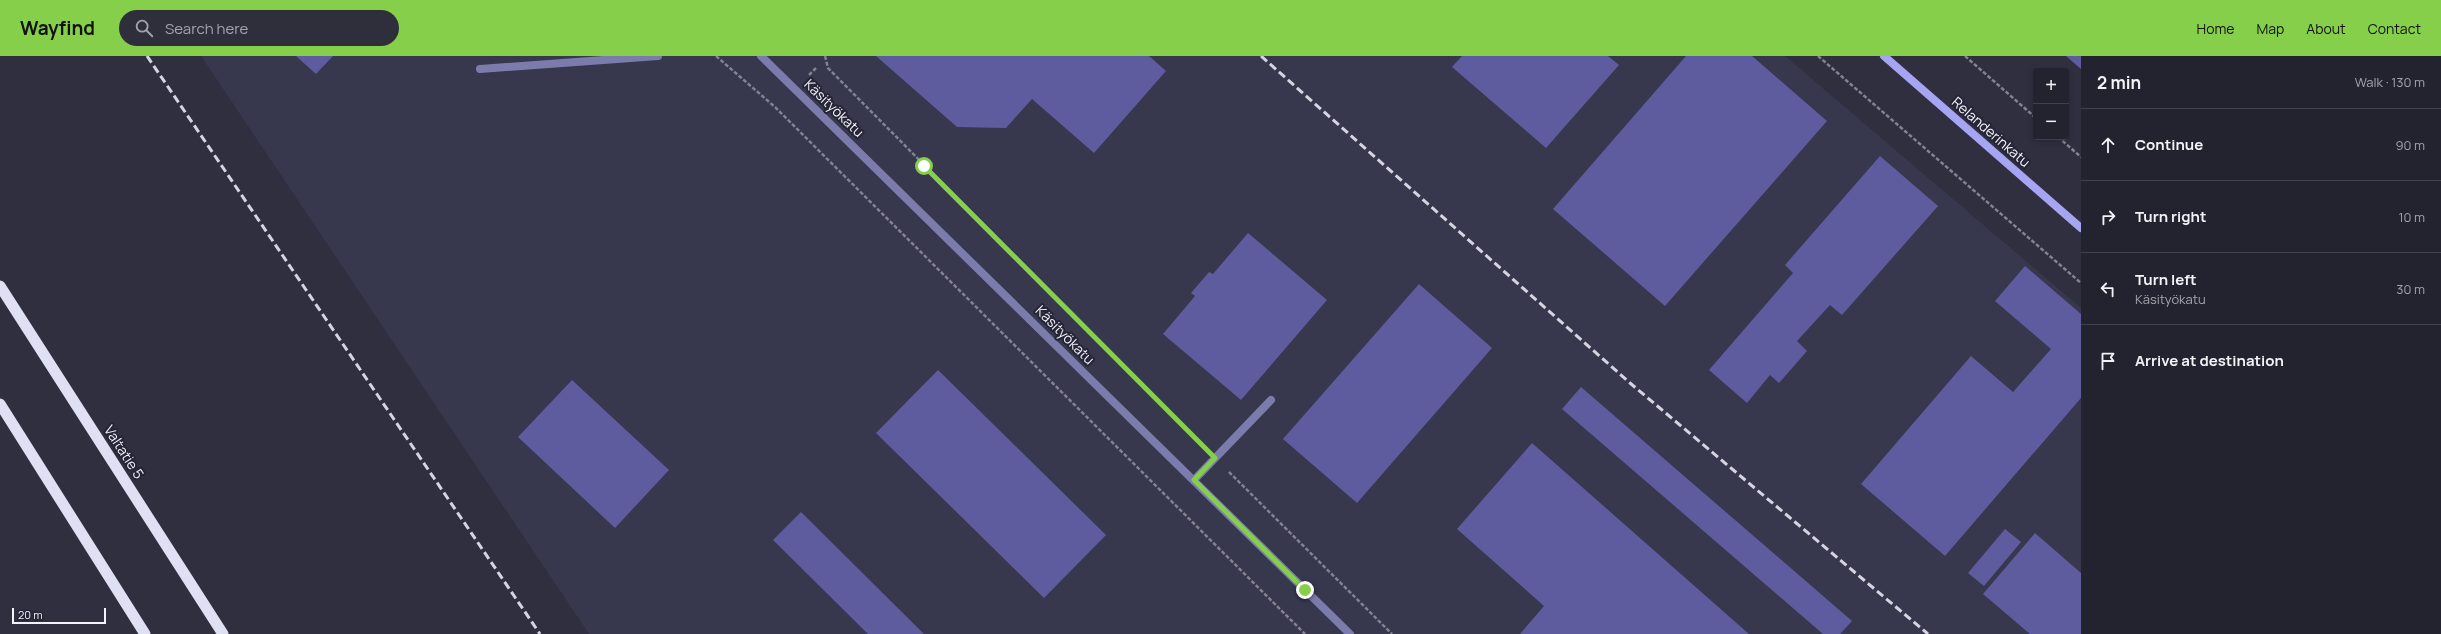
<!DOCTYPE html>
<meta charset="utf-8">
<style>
:root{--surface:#232330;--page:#2f2f3c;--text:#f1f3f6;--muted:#a3a4ab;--line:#40404c;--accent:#86cf4b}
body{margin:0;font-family:Manrope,sans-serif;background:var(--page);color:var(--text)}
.controls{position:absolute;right:12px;top:12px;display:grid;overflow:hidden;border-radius:4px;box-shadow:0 2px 6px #0003}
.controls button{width:36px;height:36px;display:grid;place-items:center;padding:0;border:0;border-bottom:1px solid var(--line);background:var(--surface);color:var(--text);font:20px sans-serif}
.scale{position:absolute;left:12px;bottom:10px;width:94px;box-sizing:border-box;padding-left:4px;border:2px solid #f3f3fe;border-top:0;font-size:11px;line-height:14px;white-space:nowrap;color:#f3f3fe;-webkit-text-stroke:3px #252535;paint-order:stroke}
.stop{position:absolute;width:12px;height:12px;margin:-9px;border:3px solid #86cf4b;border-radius:50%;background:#fff}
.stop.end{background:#86cf4b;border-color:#fff;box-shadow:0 1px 4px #0008}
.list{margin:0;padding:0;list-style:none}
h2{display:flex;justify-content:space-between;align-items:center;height:52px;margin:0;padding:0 16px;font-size:17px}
h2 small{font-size:13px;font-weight:400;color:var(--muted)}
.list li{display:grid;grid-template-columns:26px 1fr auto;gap:12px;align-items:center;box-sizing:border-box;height:72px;padding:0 16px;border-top:1px solid var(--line)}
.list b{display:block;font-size:15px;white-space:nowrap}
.list p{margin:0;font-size:13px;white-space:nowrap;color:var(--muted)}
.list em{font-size:13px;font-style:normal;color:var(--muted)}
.icon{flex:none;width:22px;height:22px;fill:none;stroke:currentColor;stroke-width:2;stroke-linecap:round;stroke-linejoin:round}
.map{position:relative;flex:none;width:2081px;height:578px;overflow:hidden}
header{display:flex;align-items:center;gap:24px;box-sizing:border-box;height:56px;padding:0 20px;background:var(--accent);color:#111}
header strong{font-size:19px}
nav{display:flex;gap:22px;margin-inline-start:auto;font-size:14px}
.search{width:280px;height:36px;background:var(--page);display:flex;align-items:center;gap:10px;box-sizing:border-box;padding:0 14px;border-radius:22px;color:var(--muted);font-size:15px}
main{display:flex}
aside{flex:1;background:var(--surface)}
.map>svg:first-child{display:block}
.built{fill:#37374e}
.building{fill:#5e5c9e}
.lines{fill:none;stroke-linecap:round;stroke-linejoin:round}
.path{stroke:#828290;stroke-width:2.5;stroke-dasharray:4 2;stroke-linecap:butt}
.service{stroke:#7b7cac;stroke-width:8}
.minor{stroke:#7b7cac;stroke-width:8}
.secondary{stroke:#a6a5f3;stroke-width:8}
.trunk{stroke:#dfe0f4;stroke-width:11}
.rail{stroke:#d5d5e1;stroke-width:3;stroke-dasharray:8 4;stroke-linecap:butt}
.route{stroke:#86cf4b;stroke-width:5}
.labels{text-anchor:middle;stroke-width:4;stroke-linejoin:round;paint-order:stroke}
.street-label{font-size:14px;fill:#f3f3fe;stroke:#252535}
</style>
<header>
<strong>Wayfind</strong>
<div class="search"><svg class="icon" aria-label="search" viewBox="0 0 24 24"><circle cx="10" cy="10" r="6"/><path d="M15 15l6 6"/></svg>Search here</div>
<nav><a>Home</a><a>Map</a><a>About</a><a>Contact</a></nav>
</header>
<main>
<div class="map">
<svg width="2081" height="578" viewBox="0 0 2081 578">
<rect width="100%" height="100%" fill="#2f2f40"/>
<polygon class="built" points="201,0 1785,0 2081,252 2081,578 589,578"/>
<g class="building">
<polygon points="296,0 333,0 316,18"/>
<polygon points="876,0 1149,0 1166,15 1094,97 1032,43 1006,72 957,71"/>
<polygon points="1462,0 1608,0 1619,9 1546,92 1452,11"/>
<polygon points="1686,0 1752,0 1827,65 1665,250 1553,153"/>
<polygon points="2066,0 2081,0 2081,13"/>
<polygon points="1880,100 1938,150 1842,259 1830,249 1797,285 1807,295 1779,327 1770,319 1747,347 1709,314 1793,217 1785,209"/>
<polygon points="1248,177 1327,244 1241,344 1163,278 1195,240 1191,237 1209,216 1213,218"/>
<polygon points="2025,210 2081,258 2081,342 1945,500 1861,428 1971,300 2013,336 2051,293 1995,245"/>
<polygon points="1419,228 1492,292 1357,447 1283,383"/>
<polygon points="938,314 1106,479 1044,542 876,377"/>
<polygon points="572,324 669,414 615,472 518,381"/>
<polygon points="1581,331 1852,565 1840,578 1823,578 1562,353"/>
<polygon points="1532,387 1749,578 1520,578 1544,550 1457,473"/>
<polygon points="801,456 924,578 868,578 773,484"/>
<polygon points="2005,473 2021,486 1984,530 1968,517"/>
<polygon points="2035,477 2081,517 2081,578 2030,578 1983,538"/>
</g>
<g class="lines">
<g class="path">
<polyline points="716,0 775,51 1305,578"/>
<polyline points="825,0 828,12 1200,387"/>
<polyline points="1818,0 2081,227"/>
<polyline points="1965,0 2036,62"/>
<polyline points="809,19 816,12"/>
<polyline points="2058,81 2081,101"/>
<polyline points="1229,416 1392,578"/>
</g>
<polyline class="service" points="480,13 658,0"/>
<g class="minor">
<polyline points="761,0 1350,578"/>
<polyline points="1194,424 1271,344"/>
</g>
<polyline class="secondary" points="1884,0 2081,172"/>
<g class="trunk">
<polyline points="0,230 223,578"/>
<polyline points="0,348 145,578"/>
</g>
<g class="rail">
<polyline points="147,0 540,578"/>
<polyline points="1261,0 1630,327 1928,578"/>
</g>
</g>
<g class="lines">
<polyline class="route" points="924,110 1215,402 1194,424 1305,534"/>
</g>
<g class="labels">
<g class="street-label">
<text transform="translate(834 52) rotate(44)" y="5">Käsityökatu</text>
<text transform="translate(1991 76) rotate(41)" y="5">Relanderinkatu</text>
<text transform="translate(1065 279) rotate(45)" y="5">Käsityökatu</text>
<text transform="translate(124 396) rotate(57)" y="5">Valtatie 5</text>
</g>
</g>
</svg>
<div class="controls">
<button>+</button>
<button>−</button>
</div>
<div class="scale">20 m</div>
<div class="stop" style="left:924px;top:110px"></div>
<div class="stop end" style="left:1305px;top:534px"></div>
</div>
<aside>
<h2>2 min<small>Walk · 130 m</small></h2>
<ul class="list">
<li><svg class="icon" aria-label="ahead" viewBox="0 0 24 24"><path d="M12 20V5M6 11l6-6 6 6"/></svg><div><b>Continue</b></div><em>90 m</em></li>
<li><svg class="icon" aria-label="right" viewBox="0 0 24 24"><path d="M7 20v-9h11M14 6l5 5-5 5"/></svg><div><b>Turn right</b></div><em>10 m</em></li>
<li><svg class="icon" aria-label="left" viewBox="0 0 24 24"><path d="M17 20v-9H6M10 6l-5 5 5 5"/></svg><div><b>Turn left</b><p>Käsityökatu</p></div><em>30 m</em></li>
<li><svg class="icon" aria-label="arrive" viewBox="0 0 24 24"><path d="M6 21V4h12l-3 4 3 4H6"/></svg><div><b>Arrive at destination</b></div></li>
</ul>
</aside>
</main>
